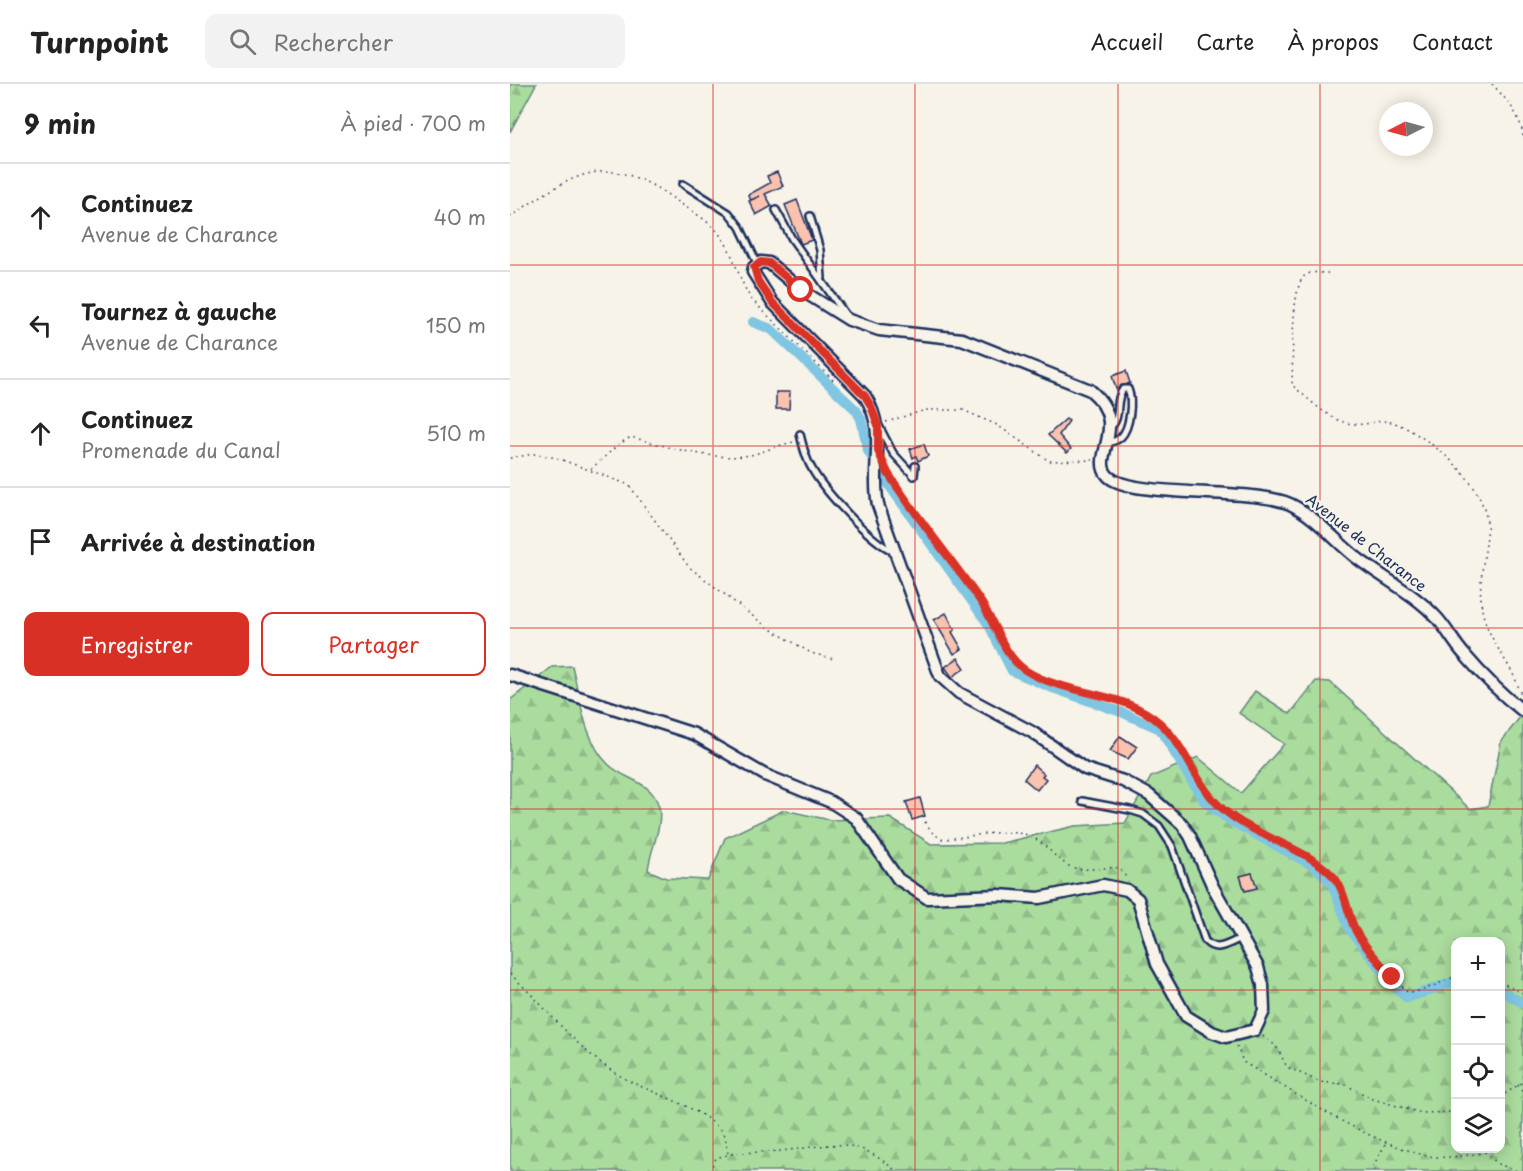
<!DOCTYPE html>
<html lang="fr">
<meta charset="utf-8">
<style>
:root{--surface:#fff;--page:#f2f2f2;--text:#222;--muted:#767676;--line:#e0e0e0;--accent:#d93025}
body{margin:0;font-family:"Playpen Sans",sans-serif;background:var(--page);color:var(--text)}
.controls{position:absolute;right:18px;bottom:18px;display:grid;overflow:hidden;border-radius:12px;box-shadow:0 3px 15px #0003}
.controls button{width:54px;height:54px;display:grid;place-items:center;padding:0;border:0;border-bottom:2px solid var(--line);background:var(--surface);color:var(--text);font:30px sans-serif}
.compass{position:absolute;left:869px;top:18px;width:54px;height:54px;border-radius:50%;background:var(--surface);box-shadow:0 3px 15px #0003;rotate:264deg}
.stop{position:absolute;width:18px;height:18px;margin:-14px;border:4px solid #d93025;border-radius:50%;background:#fff}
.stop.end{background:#d93025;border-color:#fff;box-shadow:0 2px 6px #0008}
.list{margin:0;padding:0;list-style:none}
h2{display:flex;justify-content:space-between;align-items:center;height:78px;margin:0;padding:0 24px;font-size:26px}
h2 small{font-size:20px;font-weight:400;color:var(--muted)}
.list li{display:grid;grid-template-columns:39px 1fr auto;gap:18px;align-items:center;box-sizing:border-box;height:108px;padding:0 24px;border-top:2px solid var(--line)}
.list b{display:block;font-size:22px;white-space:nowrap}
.list p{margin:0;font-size:20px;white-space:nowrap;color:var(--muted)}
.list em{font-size:20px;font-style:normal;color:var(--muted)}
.actions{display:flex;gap:12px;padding:18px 24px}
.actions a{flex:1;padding:14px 0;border:2px solid var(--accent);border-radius:12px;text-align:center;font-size:21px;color:var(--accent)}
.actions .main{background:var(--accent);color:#fff}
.icon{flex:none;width:33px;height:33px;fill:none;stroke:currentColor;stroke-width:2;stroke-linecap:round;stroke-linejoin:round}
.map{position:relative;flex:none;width:1013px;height:1087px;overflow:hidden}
header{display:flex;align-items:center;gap:36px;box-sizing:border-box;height:84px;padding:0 30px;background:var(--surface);border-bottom:2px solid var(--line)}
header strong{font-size:28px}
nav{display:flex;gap:33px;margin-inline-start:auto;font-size:21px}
.search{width:420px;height:54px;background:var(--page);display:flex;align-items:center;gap:15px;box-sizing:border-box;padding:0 21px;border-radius:12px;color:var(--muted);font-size:22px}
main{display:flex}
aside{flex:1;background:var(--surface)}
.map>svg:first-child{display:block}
.forest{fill:url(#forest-firs);stroke:#62867e;stroke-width:1.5;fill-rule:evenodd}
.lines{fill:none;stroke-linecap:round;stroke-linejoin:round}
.canal{stroke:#80c5e1;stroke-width:10}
.building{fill:#fac2af;stroke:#1b2f5e;stroke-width:1.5}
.lane-casing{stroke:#1b2f5e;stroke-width:10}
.street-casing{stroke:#1b2f5e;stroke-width:15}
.path{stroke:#1b2f5e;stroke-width:1.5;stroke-dasharray:1.5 4.5;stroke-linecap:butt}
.lane{stroke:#f7f3e8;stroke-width:5}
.street{stroke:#f7f3e8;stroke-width:10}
.route{stroke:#d93025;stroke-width:8}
.grid{fill:none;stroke:#d62828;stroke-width:1.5;stroke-opacity:0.55}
.labels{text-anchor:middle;stroke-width:4.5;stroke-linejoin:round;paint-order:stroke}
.street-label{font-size:15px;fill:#1b2f5e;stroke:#f7f3e8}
</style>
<header>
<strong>Turnpoint</strong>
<div class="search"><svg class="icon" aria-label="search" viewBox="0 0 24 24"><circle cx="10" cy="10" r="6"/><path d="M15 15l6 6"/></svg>Rechercher</div>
<nav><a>Accueil</a><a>Carte</a><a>À propos</a><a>Contact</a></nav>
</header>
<main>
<aside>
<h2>9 min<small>À pied · 700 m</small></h2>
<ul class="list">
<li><svg class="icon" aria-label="ahead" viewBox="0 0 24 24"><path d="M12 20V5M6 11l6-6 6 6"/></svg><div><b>Continuez</b><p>Avenue de Charance</p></div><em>40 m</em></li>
<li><svg class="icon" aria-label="left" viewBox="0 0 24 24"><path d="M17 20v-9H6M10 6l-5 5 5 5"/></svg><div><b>Tournez à gauche</b><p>Avenue de Charance</p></div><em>150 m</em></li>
<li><svg class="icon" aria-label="ahead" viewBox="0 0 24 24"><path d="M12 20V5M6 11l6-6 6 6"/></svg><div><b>Continuez</b><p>Promenade du Canal</p></div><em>510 m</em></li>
<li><svg class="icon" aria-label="arrive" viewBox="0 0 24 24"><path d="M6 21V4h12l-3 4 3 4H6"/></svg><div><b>Arrivée à destination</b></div></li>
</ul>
<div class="actions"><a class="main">Enregistrer</a><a>Partager</a></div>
</aside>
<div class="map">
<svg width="1013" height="1087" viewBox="0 0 1013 1087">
<defs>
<pattern id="forest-firs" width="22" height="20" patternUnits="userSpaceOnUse" patternTransform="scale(1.5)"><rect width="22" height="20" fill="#aadc9d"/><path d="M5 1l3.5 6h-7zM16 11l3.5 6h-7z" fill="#92bd8a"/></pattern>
</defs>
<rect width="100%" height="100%" fill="#f7f3e8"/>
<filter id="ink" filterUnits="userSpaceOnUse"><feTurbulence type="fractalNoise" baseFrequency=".0167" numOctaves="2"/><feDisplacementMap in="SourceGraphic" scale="12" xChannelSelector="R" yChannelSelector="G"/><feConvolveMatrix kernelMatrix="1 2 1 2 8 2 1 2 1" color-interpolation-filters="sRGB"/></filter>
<g filter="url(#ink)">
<g class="forest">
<polygon points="0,0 26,0 0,48"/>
<path d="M62,582c8,31 12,75 36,98 17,17 44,16 51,43 4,20 -9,43 -11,63l18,8 42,2 17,-42 59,-28 46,10 60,-2 41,26 71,-1 73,-17 50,-3 26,-46 47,-20 43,36 43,-49 -45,-31 16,-22 35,23 26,-33 14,1 140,127 18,-3 13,-64 22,-29v458h-1013v-471l42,-33zM946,858h44v206h-44z"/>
</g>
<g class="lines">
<g class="canal">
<polyline points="243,238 261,245 346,326 351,335 358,367 374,394 479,541 502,587 540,603 611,628 650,645 694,717 721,737 806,783 822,800 840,846 887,905 897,914 946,897"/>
<polyline points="990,906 1013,919"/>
</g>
</g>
<g class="building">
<polygon points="267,88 273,102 255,110 262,122 246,131 239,117 250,112 241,116 238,111 260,99 257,92"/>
<polygon points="287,116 302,156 291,160 275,121"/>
<polygon points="616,287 620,299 606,305 602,292"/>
<polygon points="266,308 280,308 279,325 266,325"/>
<polygon points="556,335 559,337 549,351 561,365 557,369 538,351"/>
<polygon points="414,360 418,372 408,377 406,372 403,374 400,365"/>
<polygon points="436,529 445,546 442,548 452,565 444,570 424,536"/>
<polygon points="448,574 455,584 442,593 435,583"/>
<polygon points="610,652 627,663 618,675 600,667"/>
<polygon points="524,681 534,690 532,692 536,695 527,706 514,695"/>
<polygon points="410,714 415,732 402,736 396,718"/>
<polygon points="742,789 747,804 735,807 730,792"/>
</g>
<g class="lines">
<g class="lane-casing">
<g id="lane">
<polyline points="173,100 219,129 230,143 247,179"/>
<polyline points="266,126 282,155 335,230"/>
<polyline points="300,132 310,166 312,194"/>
<polyline points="369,342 383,369 404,392 405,382"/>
<path d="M290,350c3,12 5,24 12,35 12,22 59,73 81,82"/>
<path d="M597,359c5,-1 11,-3 14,-6 9,-9 12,-36 7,-48h-5c-9,12 -1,27 -12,38"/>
<path d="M572,717l48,9 13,4 16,12 13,20 33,95c11,12 23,3 36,-3"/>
</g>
</g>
<g class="street-casing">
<path id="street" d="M0,591l184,59 71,41 66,27 25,16 42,61 29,19 72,-3 40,3 64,-13 24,5 11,9 19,65 29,52 26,16 14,5 29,-7 9,-19 -1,-26 -5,-18 -45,-80 -23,-51 -8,-12 -33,-29 -26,-14 -38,-12 -53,-37 -73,-39 -19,-17 -62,-171c-8,-39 10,-72 -13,-109l-93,-94 -19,-30 1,-5 7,-5 8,1 32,27 48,30 30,10 83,9 128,51c42,35 -1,67 18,86 22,23 145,11 182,28 27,13 45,37 67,54 26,20 58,36 80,60 10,11 17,25 27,36 17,20 38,41 59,57"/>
</g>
<g class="path">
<path d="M982,0c14,15 30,32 31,54"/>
<path d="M0,133c66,-45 96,-67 167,-16 14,10 33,20 43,34 15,19 18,45 32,65l82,81"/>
<path d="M818,189c-9,0 -21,-3 -26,6 -11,16 -9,84 -10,106 17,14 38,37 61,39 23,2 27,-10 53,4 37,20 86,62 81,108 -3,29 -11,52 -3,82 8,28 31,50 37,78"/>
<polyline points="376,338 416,326 453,326 487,341 539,377 583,376"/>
<polyline points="0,374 24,370 47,374 119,401 179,483 257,543 301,569 324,575"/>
<path d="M81,385l28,-25 12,-7c34,9 83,25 119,18 15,-3 29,-11 45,-13"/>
<polyline points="377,388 470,518 504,577 529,593 621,623 640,631 652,640 700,714 713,726 727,737 798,775 822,791 828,800 848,851 897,908 911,907 946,892"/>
<path d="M415,738l7,10 9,7c29,-1 54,-10 83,-5 20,5 28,23 45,32 15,7 34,0 50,2l8,10"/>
<path d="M0,890c38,34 67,77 112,103 25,15 90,33 102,59 3,6 3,13 4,18"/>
<polyline points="990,898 1013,909"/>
<polyline points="753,952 766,962 777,983 810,998 834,1000 863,1015 911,1029 946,1028"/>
<path d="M727,962l6,16c58,34 116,76 181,93 19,5 40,0 60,-2"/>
<polyline points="1008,1001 1013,1009"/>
<polyline points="990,1013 1013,998"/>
<polyline points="970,1064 988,1080 1007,1087"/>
<path d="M200,1087l6,-13c21,-7 43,-5 64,-7 53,-5 71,-18 116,20"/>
<polyline points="865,1087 862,1084 876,1059"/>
</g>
<use href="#lane" class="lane"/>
<use href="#street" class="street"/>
</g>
</g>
<g class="lines" filter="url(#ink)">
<path class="route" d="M291,206l-32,-27 -8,-1 -7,5 4,14 14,21 93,94 6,10 7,19v26l10,22c28,44 63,85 93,129 14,21 23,54 44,68 40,26 99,20 135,53 27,24 36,64 64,87 31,27 82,37 109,66 14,16 14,41 25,59 9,15 23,28 34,42"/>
</g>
<path class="grid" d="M203,0v1087M405,0v1087M608,0v1087M810,0v1087M0,181h1013M0,362h1013M0,544h1013M0,725h1013M0,906h946M990,906h23"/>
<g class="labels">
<g class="street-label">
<text transform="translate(856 459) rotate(38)" y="5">Avenue de Charance</text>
</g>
</g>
</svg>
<div class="controls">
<button>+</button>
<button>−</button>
<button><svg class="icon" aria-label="locate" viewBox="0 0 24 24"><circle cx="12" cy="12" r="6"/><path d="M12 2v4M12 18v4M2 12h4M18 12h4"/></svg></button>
<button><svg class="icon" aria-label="layers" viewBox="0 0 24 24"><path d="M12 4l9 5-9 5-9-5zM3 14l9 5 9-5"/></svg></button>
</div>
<svg class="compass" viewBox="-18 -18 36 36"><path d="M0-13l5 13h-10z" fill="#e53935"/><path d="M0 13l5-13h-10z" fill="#767676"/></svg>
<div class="stop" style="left:291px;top:206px"></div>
<div class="stop end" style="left:882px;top:893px"></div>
</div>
</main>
